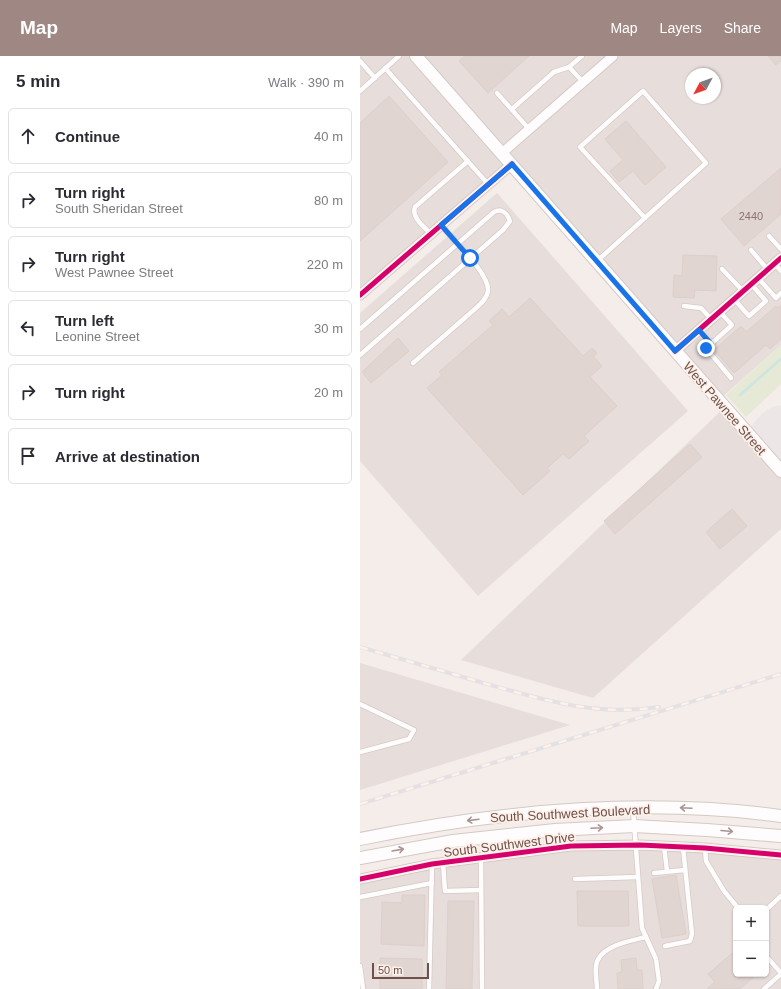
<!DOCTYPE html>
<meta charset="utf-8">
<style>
:root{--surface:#fff;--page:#f2f2f3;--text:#2b2b33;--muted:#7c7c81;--line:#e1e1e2;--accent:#9f8783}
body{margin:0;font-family:Arial,sans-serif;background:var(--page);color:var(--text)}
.controls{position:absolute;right:12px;bottom:12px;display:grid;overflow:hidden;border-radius:6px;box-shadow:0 1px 3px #0004}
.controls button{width:36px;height:36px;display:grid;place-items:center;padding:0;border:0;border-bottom:1px solid var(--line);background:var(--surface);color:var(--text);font:20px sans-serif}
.compass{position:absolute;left:325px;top:12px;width:36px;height:36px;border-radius:50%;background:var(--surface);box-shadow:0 1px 3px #0004;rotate:229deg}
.scale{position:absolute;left:12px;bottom:10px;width:57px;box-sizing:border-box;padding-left:4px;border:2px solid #70504c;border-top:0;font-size:11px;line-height:14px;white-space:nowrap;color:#70504c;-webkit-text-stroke:3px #fdf1e9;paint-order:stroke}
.stop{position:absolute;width:12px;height:12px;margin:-9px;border:3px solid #1a73e8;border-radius:50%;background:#fff}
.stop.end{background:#1a73e8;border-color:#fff;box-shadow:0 1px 4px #0008}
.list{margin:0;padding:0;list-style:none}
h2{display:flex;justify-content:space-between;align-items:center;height:52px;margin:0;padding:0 16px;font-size:17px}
h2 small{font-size:13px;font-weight:400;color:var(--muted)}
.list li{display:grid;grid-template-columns:26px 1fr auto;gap:12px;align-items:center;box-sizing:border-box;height:56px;margin:0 8px 8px;padding:0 8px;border:1px solid var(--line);border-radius:6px}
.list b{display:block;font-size:15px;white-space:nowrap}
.list p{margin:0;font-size:13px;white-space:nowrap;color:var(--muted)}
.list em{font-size:13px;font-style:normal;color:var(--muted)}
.icon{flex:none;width:22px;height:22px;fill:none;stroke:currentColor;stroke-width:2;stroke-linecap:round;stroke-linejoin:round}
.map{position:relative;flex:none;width:421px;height:933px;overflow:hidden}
header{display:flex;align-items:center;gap:24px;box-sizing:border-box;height:56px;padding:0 20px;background:var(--accent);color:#fff}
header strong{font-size:19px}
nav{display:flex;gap:22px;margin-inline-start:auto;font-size:14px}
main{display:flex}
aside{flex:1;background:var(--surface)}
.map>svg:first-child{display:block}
.industrial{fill:#e7ddda;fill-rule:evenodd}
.green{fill:#e6e9d5}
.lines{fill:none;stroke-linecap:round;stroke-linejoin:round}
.stream{stroke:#cce5e1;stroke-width:2.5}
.runway{stroke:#ece7e6;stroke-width:51}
.building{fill:#e1d5d1;stroke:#ddcfcb}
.service-casing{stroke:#d4c9c6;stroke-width:6}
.minor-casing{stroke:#d4c9c6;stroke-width:11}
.secondary-casing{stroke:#d4c9c6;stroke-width:14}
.service{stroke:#fefcfc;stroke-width:4.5}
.minor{stroke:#fefcfc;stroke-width:9}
.secondary{stroke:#fefcfc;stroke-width:12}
.rail-casing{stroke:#e3e1e4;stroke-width:4}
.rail{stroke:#fdf1e9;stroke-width:2.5;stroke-dasharray:8;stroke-linecap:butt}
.cycleway-casing{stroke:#fdf1e9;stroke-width:8}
.cycleway{stroke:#d6006c;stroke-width:5}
.oneway{stroke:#a99592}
.route{stroke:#1a73e8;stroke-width:5}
.labels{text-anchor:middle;stroke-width:3.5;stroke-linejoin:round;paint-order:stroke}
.number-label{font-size:11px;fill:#8e7370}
.street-label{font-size:13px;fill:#70504c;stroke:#fdf1e9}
</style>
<header>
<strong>Map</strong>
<nav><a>Map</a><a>Layers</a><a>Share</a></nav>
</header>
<main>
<aside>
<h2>5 min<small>Walk · 390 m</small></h2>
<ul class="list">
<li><svg class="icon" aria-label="ahead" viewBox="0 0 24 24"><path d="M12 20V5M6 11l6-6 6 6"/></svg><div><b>Continue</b></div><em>40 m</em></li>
<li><svg class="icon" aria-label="right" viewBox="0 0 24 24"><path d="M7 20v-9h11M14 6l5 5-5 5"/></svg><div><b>Turn right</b><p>South Sheridan Street</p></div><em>80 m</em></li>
<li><svg class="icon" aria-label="right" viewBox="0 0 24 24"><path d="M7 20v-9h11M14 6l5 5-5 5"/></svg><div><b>Turn right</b><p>West Pawnee Street</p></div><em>220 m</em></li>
<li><svg class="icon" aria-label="left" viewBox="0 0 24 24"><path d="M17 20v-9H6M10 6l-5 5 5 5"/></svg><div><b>Turn left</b><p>Leonine Street</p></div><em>30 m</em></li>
<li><svg class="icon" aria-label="right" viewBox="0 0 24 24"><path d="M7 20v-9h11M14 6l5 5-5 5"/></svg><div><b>Turn right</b></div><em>20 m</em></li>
<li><svg class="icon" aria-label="arrive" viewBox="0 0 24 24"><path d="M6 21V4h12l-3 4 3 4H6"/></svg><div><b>Arrive at destination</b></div></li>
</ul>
</aside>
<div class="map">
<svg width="421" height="933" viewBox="0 0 421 933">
<rect width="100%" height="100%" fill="#f5ede9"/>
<g class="industrial">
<path d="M0,0h421v289l-62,55 -207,-236 -152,130zM331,18h24v24h-24z"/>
<polygon points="137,137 328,355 118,540 0,405 0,257"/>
<polygon points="365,351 421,415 421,473 233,642 101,604"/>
<polygon points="0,607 210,669 0,734"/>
<path d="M211,790l210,10v133h-421v-110zM376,852h30v66h-30z"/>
</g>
<polygon class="green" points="421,289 421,328 386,361 366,339"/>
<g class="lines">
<polyline class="stream" points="380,339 421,303"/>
<polyline class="runway" points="415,381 421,375"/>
</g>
<g class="building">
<polygon points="105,0 169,0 128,37 99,5"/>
<polygon points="408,0 421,0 421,5 416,9"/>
<polygon points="29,40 88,106 0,185 0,67"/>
<polygon points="266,65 306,111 285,129 273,115 259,126 250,115 263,104 245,83"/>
<polygon points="421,112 421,158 384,190 361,163"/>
<polygon points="323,199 357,200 356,235 335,234 334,242 313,241 314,219 322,220"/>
<polygon points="170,242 223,300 232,292 237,297 233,300 242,310 230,321 257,350 224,380 229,385 209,403 203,398 187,412 190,415 163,439 67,332 82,319 79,316 133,269 129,265 142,253 149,261"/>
<polygon points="421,249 421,283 410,293 406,289 374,317 354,294 381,270 386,276 416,250 417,252"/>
<polygon points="38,282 49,295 11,327 2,316"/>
<polygon points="330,388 342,401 255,478 244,465"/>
<polygon points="372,453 387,470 360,493 346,476"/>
<polygon points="316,819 326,878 302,882 292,823"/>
<polygon points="217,835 268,835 269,870 218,870"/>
<polygon points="42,839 65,839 64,890 21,888 22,846 42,847"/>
<polygon points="88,845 114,845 112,933 86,933"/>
<polygon points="376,894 376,918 397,918 380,933 347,933 355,926 348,918"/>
<polygon points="20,902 62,903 62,933 20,933"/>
<polygon points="276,902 277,914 282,914 283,933 258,933 257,917 262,916 261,904"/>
</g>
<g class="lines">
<g class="service-casing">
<g id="service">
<polyline points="0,5 15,22"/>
<polyline points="209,11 222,0"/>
<polyline points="25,12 128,128"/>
<polyline points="0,35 39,0"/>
<polyline points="137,37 169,73"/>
<polyline points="152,53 194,16 209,11 223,26"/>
<path d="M71,178c-7,-7 -20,-17 -16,-27l53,-46"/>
<polyline points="409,180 421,193"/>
<polyline points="391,194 408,214"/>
<polyline points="237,205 346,107 283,35 220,91 285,162"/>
<polyline points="415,208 421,215"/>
<polyline points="362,213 383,235"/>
<polyline points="398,222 416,242 421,237"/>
<polyline points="374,243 389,260 406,245 391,228"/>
<polyline points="324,250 341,252 351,263"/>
<path d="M0,273l134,-117c8,-4 13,1 16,9l-7,9 -143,125"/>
<polyline points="339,274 351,288 372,269 360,256"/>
<polyline points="351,288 346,292 371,322"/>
<path d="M53,307l62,-54c5,-5 12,-10 13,-18 2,-17 -36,-52 -47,-66"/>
<polyline points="0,648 54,674 49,683 0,696"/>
<polyline points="273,753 282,872 296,903 299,925 296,933"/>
<polyline points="304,790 307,815"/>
<polyline points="345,792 346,805 364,835 378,852"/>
<polyline points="121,802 122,933"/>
<polyline points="83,807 85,835 121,834"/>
<polyline points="294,817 325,814"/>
<polyline points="215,823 278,821"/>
<polyline points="0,841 72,827"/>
<polyline points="406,854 421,840"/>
<polyline points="305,890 330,885 332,878 323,791"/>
<polyline points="406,900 421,917"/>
<polyline points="0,910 3,933"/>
<polyline points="69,933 72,808"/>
<path d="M237,933c0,-7 -2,-15 -1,-22 1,-21 34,-26 50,-30"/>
<polyline points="404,933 421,918"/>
</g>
</g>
<g class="minor-casing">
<g id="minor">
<polyline points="142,97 253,0"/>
<polyline points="0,239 152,108"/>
<polyline points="315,295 421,202"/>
<polyline points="0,823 72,808 211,790 280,789 345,792 421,799"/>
</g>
</g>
<g class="secondary-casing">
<g id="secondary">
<polyline points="56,0 421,415"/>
<path d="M0,783c137,-28 281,-42 421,-23"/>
<polyline points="0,802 93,785 195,774 274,770 347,774 421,780"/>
</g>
</g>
<use href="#service" class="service"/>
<use href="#minor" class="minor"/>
<use href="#secondary" class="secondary"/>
<g class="rail-casing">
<g id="rail">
<path d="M0,591c40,12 80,23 120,35 60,17 116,35 179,25"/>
<polyline points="0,748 421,618"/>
</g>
</g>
<use href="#rail" class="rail"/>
<g class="cycleway-casing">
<g id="cycleway">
<polyline points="0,239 152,108"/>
<polyline points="315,295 421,202"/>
<polyline points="0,823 72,808 211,790 280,789 345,792 421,799"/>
</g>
</g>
<use href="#cycleway" class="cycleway"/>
</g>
<defs><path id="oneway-shaft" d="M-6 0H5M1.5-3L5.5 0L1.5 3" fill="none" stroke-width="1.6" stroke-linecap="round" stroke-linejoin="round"/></defs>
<g class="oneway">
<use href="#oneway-shaft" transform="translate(326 752) rotate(-177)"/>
<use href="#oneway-shaft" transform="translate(113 764) rotate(173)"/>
<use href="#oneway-shaft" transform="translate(237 772) rotate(-3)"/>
<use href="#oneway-shaft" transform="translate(367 775) rotate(5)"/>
<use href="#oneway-shaft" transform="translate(38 794) rotate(-10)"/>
</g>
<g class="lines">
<polyline class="route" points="110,202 81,169 152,108 315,295 339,274 351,288 346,292"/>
</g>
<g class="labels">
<g class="number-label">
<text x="391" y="164">2440</text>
</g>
<g class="street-label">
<text transform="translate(365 352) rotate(49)" y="5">West Pawnee Street</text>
<text transform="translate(210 757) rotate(-3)" y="5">South Southwest Boulevard</text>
<text transform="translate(149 788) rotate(-7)" y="5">South Southwest Drive</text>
</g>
</g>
</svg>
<div class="controls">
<button>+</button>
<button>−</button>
</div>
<svg class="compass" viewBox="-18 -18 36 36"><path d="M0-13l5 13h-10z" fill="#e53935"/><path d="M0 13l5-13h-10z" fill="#7c7c81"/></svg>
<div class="scale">50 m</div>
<div class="stop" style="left:110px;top:202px"></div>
<div class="stop end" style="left:346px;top:292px"></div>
</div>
</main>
